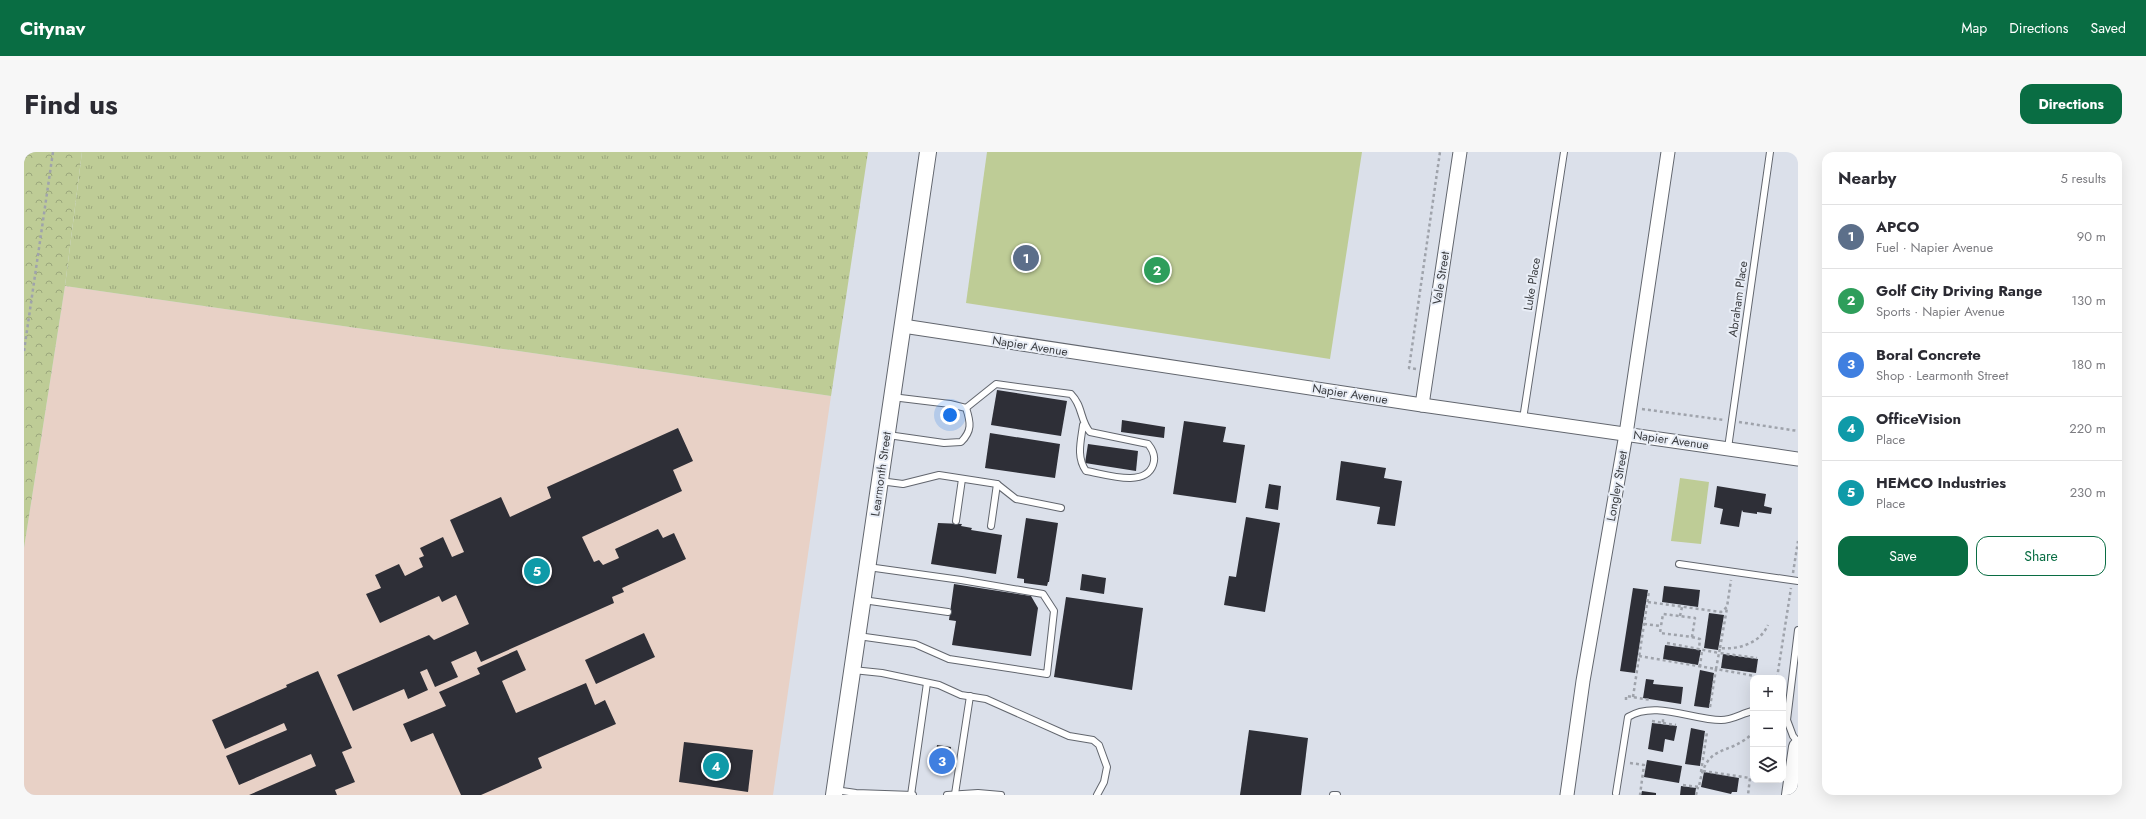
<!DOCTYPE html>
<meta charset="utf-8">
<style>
:root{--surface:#fff;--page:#f7f7f7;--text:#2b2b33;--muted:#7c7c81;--line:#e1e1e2;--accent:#096d43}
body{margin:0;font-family:Jost,sans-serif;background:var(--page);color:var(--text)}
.controls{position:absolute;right:12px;bottom:12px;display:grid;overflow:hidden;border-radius:8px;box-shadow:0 4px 16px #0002}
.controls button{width:36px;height:36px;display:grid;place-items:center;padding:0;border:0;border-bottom:1px solid var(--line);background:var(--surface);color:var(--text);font:20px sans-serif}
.you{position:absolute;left:926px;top:263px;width:14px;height:14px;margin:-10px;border:3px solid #fff;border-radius:50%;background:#1a73e8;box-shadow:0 0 0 6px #1a73e833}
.badge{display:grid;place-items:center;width:26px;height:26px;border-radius:50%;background:var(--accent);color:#fff;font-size:13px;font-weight:700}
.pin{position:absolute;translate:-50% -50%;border:2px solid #fff;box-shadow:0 1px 4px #0006}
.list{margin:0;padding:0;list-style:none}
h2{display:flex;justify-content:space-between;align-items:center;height:52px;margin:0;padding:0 16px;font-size:17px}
h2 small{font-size:13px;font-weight:400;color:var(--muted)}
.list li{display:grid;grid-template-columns:26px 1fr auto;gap:12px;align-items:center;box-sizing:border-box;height:64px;padding:0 16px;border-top:1px solid var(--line)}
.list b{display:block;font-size:15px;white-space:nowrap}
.list p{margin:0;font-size:13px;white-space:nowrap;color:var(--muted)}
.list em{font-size:13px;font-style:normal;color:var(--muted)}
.actions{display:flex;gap:8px;padding:12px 16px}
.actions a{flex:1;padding:9px 0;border:1px solid var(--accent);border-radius:12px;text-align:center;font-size:14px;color:var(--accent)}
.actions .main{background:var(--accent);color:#fff}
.icon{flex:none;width:22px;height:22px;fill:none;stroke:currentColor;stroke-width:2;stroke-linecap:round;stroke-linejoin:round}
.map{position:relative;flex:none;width:1774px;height:643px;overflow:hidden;border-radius:12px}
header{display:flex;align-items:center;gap:24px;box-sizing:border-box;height:56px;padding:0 20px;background:var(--accent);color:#fff}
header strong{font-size:19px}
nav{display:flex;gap:22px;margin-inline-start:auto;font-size:14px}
.intro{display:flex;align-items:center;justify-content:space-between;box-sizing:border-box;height:96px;padding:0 24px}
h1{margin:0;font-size:28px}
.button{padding:10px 18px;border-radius:12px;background:var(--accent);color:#fff;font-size:14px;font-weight:700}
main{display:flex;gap:24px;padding:0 24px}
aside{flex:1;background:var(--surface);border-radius:12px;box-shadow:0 4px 16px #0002}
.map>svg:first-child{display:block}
.industrial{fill:#e8d1c6}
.grass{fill:url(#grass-tufts)}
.park{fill:url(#park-crowns)}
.garden{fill:#becc96}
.building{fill:#2e2f37}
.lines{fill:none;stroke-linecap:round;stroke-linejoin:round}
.service-casing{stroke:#62666e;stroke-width:8}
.minor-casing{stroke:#62666e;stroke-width:15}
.tertiary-casing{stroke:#62666e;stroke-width:18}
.secondary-casing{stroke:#62666e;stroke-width:20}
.path{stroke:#9fa3ab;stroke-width:2.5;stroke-dasharray:3 3;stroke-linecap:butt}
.service{stroke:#fff;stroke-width:6}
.minor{stroke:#fff;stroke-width:13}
.tertiary{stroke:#fff;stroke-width:16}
.secondary{stroke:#fff;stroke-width:18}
.labels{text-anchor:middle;stroke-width:4;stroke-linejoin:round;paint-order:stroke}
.street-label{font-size:12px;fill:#393b3f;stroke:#e9eef7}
</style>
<header>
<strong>Citynav</strong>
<nav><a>Map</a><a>Directions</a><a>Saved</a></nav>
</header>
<div class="intro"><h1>Find us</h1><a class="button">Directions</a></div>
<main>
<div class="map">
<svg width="1774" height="643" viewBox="0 0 1774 643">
<defs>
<pattern id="grass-tufts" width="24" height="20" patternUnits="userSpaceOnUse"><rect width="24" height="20" fill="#becc96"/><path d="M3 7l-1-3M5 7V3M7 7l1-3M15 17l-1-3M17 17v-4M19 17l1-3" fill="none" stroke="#9ba77c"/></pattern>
<pattern id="park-crowns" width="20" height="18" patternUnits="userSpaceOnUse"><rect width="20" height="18" fill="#becc96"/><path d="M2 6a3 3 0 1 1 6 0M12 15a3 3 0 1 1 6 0" fill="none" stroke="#9ba77c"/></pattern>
</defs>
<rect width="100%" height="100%" fill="#dbe0ea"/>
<polygon class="industrial" points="41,134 807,244 749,643 0,643 0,396"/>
<polygon class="grass" points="58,0 844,0 807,244 41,134"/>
<polygon class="park" points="0,0 58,0 41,134 0,396"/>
<g class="garden">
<polygon points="963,0 1338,0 1306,207 942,151"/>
<polygon points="1656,326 1685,330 1677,392 1647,389"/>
</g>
<g class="building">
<polygon points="973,238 1043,249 1037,284 967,273"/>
<polygon points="1098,268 1141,275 1140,286 1097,280"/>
<polygon points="1160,269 1202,275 1199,290 1221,293 1212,351 1149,342"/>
<polygon points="654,276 669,309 649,318 658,339 558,385 570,410 575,408 579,413 595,406 591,397 634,377 639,386 650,381 662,407 598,436 600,440 588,445 590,451 457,510 452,499 427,510 434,525 411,535 403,517 396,520 404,538 384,547 380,537 329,559 313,523 405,483 410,488 445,472 432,443 418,450 415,444 356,471 342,442 357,436 351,423 375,412 381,424 399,415 395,406 400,404 396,396 419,385 428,405 440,400 426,368 477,345 486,365 527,346 523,335"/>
<polygon points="966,281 1036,292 1031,326 961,316"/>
<polygon points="1064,292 1114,299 1112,319 1061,311"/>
<polygon points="1317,309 1362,316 1360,326 1378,329 1371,374 1353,372 1356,355 1312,348"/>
<polygon points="1245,332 1257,334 1254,358 1241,356"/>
<polygon points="1693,334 1742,342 1740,354 1748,356 1747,362 1733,360 1733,362 1719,360 1718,358 1715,375 1696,372 1699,357 1690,355"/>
<polygon points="1222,365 1256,371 1241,460 1200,453 1205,424 1212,425"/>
<polygon points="1002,366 1034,371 1025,430 1024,430 1023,434 1000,431 1000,427 993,426"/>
<polygon points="914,371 938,372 937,374 948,376 947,378 978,383 972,422 907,412"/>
<polygon points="1058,422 1082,426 1080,442 1056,438"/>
<polygon points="930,432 1007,444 1014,456 1007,504 928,493 932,469 925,468"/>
<polygon points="1640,434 1676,438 1674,455 1638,450"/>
<polygon points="1609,436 1624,438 1611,521 1596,519"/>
<polygon points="1042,445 1119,456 1108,538 1030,525"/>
<polygon points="1685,461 1700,463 1694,498 1680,496"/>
<polygon points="620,481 631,505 572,532 561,508"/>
<polygon points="1641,493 1677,498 1674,513 1639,507"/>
<polygon points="493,498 502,518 478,529 492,561 562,531 571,553 581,548 592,572 514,606 518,616 457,643 437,643 409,581 387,590 379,572 422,554 415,540 456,522 453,516"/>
<polygon points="1699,502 1734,507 1732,521 1697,516"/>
<polygon points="1676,518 1690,521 1685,556 1670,554"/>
<polygon points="294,519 328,596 318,600 331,630 311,638 313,643 225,643 292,614 287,602 215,633 202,604 263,578 260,571 201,597 188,568 263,535 262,533"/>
<polygon points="1622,527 1630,528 1629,532 1659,535 1657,552 1619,546"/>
<polygon points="1628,571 1653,574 1650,589 1641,587 1639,600 1624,597"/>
<polygon points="1667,576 1681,579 1676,614 1661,612"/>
<polygon points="1225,578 1284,586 1277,643 1216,643"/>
<polygon points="660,590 729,598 724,640 655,630"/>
<polygon points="913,593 927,595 923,622 910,620"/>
<polygon points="1623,608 1658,614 1655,631 1620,625"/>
<polygon points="1680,620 1715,626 1713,640 1708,640 1707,642 1677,635"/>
<polygon points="1657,634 1672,636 1671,643 1656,643"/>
<polygon points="1618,639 1632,641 1632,643 1617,643"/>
</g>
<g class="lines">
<g class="service-casing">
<g id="service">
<path d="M942,256l30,-24 75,10c12,12 9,27 19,38l58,12c5,6 8,13 5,21 -8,23 -48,9 -67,6 -10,-14 -5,-30 -3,-46"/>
<polyline points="1499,267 1540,0"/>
<path d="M864,283l56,8 17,-1c11,-11 10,-19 5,-34l-16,-4 -58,-7"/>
<polyline points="1704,296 1746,0"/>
<polyline points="856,329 879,332 915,323 973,332 992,347 1037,356"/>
<polyline points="932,369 938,327"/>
<polyline points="967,374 973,332"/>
<polyline points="1655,412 1774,429"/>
<polyline points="839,448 924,460"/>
<polyline points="1774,478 1763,568 1769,584 1774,590"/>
<polyline points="834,484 891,492 925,507 1023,522 1030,459 1019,442 937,428 844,415"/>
<polyline points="829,518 858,521 915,533 937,543 962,547 1045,584 1069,588 1075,593 1083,615 1080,630 1073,643"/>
<polyline points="811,638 832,641 889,643"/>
<path d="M1592,641l12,-76c27,-17 64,3 93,3 12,0 21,-7 32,-9"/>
<polyline points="931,642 946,544"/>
<polyline points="887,643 903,531"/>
<polyline points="923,643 954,641 977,643"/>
<polyline points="1309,643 1313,643"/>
</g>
</g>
<g class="minor-casing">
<g id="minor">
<polyline points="879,174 1398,253 1774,307"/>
<polyline points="1398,253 1436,0"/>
<polyline points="1543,643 1559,529 1602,282 1644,0"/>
</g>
</g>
<g class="tertiary-casing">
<polyline id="tertiary" points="810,643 904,0"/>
</g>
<g class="secondary-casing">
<polyline id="secondary" points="1767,643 1774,595"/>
</g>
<g class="path">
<polyline points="0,199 29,0"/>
<polyline points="1392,217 1385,216 1416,0"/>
<polyline points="1618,257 1700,268"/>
<polyline points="1715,270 1774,279"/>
<polyline points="1769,421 1774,389"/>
<polyline points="1624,450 1697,460 1703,455 1707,428"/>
<polyline points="1656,464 1658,455"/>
<polyline points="1620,472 1637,474 1639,462 1671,466 1668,485 1636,481 1637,474"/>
<polyline points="1668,485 1676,487 1675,497"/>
<path d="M1643,491l52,10 1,-5c19,2 40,-5 48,-23"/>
<polyline points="1696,496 1703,456"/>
<polyline points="1615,504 1692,517 1695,501 1733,506"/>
<polyline points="1676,515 1678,498"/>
<polyline points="1753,526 1767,436"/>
<polyline points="1609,545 1625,439"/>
<polyline points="1602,548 1602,544 1627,548"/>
<polyline points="1686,555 1692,517 1731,524"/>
<polyline points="1628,569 1639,571 1639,566"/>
<polyline points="1639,571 1652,573"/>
<polyline points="1606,611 1620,613 1616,643"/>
<polyline points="1679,619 1726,626 1724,643"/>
<polyline points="1677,620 1683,580"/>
<path d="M1659,633l16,2c7,-46 28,-29 54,-54"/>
<polyline points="1672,643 1674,635"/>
</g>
<use href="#service" class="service"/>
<use href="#minor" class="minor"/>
<use href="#tertiary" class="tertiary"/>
<use href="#secondary" class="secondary"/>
</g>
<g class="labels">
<g class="street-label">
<text transform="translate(1417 126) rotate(-81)" y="4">Vale Street</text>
<text transform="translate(1508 132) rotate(-81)" y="4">Luke Place</text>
<text transform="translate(1714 147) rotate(-82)" y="4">Abraham Place</text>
<text transform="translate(1006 194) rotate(9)" y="4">Napier Avenue</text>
<text transform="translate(1326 242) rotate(9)" y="4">Napier Avenue</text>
<text transform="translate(1647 288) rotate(8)" y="4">Napier Avenue</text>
<text transform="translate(857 322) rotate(-82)" y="4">Learmonth Street</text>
<text transform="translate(1593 334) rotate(-80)" y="4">Longley Street</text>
</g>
</g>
</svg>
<div class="controls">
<button>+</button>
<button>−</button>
<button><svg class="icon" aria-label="layers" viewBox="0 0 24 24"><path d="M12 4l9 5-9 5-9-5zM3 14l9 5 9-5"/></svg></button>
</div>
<div class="you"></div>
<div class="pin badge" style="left:1002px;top:106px;background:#5c6f8a">1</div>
<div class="pin badge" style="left:1133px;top:118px;background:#2e9e5b">2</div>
<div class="pin badge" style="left:918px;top:609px;background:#3f7fe0">3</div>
<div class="pin badge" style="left:692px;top:614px;background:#0f9aa8">4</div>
<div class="pin badge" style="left:513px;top:419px;background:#0f9aa8">5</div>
</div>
<aside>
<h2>Nearby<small>5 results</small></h2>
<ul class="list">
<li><span class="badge" style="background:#5c6f8a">1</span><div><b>APCO</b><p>Fuel · Napier Avenue</p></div><em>90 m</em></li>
<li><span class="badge" style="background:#2e9e5b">2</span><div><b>Golf City Driving Range</b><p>Sports · Napier Avenue</p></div><em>130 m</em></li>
<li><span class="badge" style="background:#3f7fe0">3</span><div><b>Boral Concrete</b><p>Shop · Learmonth Street</p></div><em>180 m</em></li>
<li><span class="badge" style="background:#0f9aa8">4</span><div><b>OfficeVision</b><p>Place</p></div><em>220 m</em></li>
<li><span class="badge" style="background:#0f9aa8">5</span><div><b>HEMCO Industries</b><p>Place</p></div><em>230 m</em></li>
</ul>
<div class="actions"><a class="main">Save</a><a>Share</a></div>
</aside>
</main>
